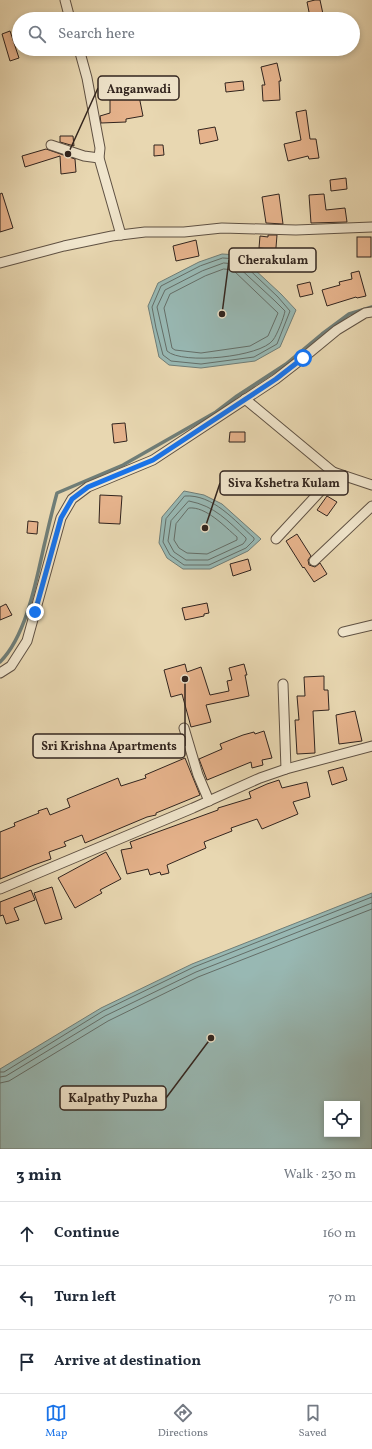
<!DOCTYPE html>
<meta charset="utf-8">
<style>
:root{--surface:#fff;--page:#f2f2f3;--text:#1f2937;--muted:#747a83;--line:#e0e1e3;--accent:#1a73e8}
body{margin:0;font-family:Vollkorn,serif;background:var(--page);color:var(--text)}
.controls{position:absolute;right:12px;bottom:12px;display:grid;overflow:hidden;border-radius:0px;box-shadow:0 2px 6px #0003}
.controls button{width:36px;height:36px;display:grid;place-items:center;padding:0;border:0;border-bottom:1px solid var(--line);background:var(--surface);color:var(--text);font:20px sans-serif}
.stop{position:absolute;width:12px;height:12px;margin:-9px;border:3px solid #1a73e8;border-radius:50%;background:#fff}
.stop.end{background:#1a73e8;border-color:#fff;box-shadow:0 1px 4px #0008}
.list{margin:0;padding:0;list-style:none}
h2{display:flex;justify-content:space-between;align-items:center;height:52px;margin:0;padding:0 16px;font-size:17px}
h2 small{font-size:13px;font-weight:400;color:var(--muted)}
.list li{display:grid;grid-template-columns:26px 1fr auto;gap:12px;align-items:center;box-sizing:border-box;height:64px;padding:0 16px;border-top:1px solid var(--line)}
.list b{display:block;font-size:15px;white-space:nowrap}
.list em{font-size:13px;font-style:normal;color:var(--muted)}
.icon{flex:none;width:22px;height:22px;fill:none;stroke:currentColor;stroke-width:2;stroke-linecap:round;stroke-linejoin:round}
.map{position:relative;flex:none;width:372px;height:1149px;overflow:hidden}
.search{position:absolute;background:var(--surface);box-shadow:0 2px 6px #0003;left:12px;right:12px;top:12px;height:44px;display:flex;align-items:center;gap:10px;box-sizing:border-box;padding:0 14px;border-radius:22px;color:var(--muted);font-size:15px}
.sheet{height:244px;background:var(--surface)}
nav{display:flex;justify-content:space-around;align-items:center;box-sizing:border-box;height:56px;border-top:1px solid var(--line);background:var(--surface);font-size:11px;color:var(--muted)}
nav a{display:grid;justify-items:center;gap:2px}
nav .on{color:var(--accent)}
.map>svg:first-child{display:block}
.water{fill:#98b8b3;stroke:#6f7d77;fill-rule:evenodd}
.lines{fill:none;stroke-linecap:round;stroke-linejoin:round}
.shore{stroke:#646e68;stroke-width:1}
.stream{stroke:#6f7d77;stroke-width:3.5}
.building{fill:#e5b28b;stroke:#31241e}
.street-casing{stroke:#5f5143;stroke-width:11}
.street{stroke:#f0e5cc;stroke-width:9}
.route{stroke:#1a73e8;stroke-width:5}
.leader{fill:none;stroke:#31241e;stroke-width:1.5}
.callout-dot{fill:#31241e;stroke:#f0e5cc;stroke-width:1.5}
.callout{fill:#f0e5cc;stroke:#31241e;stroke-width:1.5}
.callout-label{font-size:12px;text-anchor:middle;font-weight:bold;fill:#31241e}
</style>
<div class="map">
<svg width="372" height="1149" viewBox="0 0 372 1149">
<rect width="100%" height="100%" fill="#e8d7b1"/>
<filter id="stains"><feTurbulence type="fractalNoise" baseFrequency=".005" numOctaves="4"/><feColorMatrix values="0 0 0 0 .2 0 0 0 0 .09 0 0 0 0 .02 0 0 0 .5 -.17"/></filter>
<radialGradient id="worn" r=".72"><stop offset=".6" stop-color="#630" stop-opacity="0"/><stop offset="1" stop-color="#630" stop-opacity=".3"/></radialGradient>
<g class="water">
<polygon points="222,254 239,255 281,294 296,310 280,347 255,361 201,368 169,365 159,357 148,306 158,283 199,262"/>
<polygon points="184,491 204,495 222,504 261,539 248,551 210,569 183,569 167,558 159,543 162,517"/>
<path d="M372,893v256h-372v-80l101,-61 91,-44zM327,1104h30v30h-30z"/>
</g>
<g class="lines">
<g class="shore">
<polygon points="223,258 238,259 278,297 290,311 277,344 254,357 201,364 171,361 163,355 156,328 152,307 161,286 200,266"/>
<path d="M224,263l11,1 40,37 10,10c-1,6 -8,24 -12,29 -12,17 -91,25 -106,11l-10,-44 8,-17 37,-19z"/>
<polygon points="224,269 233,270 278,313 268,336 250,346 201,353 175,350 172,348 164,308 170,294 205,276"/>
<path d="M185,496c28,-2 50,25 69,42v2l-8,8 -37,17h-25l-14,-10 -7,-13 3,-23z"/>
<path d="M189,501c26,5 39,20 57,37v2l-3,4 -35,16h-22l-12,-8 -6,-11 3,-20z"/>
<path d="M189,508c17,-2 36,19 48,29v3l-30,14 -20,-1 -8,-5 -5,-8 2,-16z"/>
<polyline points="0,1072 4,1072 103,1011 194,967 372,897"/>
<polyline points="0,1077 6,1076 105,1016 196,972 372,903"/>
<polyline points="0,1083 9,1081 108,1021 198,977 372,909"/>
</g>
<path class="stream" d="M0,662c26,-26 36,-80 44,-116 4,-17 8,-35 13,-53l66,-28 93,-53 21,-16 49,-32 36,-30 27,-20 23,-7"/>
</g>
<g class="building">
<polygon points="315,0 320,0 323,14 310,17 307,2"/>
<polygon points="10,31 19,58 10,61 2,34"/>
<polygon points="277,63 281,81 279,81 280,100 263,101 262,85 265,85 261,67"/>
<polygon points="243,81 244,90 226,92 225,83"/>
<polygon points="139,96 143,116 126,119 126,122 101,123 100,116 110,113 110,98"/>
<polygon points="306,110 310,139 316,139 319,158 309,159 308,156 288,161 284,144 301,140 296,112"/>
<polygon points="215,127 218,140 200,144 198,130"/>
<polygon points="60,136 73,136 74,146 60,142"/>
<polygon points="154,145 163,145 164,155 154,156"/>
<polygon points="46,149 75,159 76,172 61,174 60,156 25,167 22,156"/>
<polygon points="346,178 347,189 331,191 330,180"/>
<polygon points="2,193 13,228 0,232 0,194"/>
<polygon points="279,194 283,224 266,223 262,197"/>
<polygon points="324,194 326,210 345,208 347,222 311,223 309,195"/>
<polygon points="268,235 277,235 275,260 272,260 270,249 259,248 260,236 268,237"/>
<rect x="357" y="237" width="14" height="20"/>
<polygon points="196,240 199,256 176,261 173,246"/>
<polygon points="359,271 366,296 357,298 356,297 327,306 322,290 340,285 339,282 352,279 351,273"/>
<polygon points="310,282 313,294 300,297 297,285"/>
<polygon points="125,423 127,441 114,443 112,424"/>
<polygon points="230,432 245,432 245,442 229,442"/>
<polygon points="100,495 122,496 120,524 99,523"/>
<polygon points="327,496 337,502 327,516 317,510"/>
<polygon points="28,521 38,522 37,534 27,533"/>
<polygon points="297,534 311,556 308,560 309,565 315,567 320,563 327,574 314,582 304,567 303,568 286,541"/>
<polygon points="248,559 251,570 233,576 230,564"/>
<polygon points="207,603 209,613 204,614 204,616 185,620 182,608"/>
<polygon points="6,604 12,615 0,620 0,607"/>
<polygon points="185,664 187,672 201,667 210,695 229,691 227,681 232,680 229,668 244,664 247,675 245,675 249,696 206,705 211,722 191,727 182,694 171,697 164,670"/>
<polygon points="324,676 324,690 328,690 329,710 313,711 315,753 297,754 295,720 299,720 297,696 305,696 304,677"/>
<polygon points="355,711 362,741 339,744 336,715"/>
<polygon points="264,731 272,758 262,760 263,765 252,768 251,762 207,780 199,759 222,749 220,744 243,735 254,732 255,734"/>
<polygon points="185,758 200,795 156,813 156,815 147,817 85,843 82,835 64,842 66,846 49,852 51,859 34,865 0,879 0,832 15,826 14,823 39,813 38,811 47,808 50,815 70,807 67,799 118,778 121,786 146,778 145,775"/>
<polygon points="343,767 347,780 332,785 328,771"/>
<polygon points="279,780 282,788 307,782 310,797 293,802 298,814 262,829 257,819 231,828 232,831 204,842 206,848 167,865 169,873 161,875 160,872 150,875 148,869 127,874 121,850 132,848 130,842 218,810 218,808 251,798 249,792 267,784"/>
<polygon points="106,852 121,879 100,890 102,893 75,908 58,878"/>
<polygon points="52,887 62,919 45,924 34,893"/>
<polygon points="31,890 35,900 14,908 19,920 6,924 3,915 0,916 0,902"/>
</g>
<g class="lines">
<g class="street-casing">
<g id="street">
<polyline points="65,0 70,19"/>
<polyline points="79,49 87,78 100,148 99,158 121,235"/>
<polyline points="51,145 84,156 99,158"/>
<polyline points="0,263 64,246 112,236 145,232 184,232 222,228 296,230 372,227"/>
<polyline points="245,399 333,472 326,485 276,539"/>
<polyline points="333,472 372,485"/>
<polyline points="314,561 372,506"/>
<polyline points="343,632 372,625"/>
<polyline points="0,673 11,666 27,641 61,518 72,499 88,487 153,460 276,379 303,358 337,330 365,313 372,312"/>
<polyline points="283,684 286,769"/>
<polyline points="184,728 198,775 209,801"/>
<polyline points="0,889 193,808 260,778 286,769 372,746"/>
</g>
</g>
<use href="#street" class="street"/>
</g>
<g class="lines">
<polyline class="route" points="35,612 61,518 72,499 88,487 153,460 276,379 303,358"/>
</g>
<path class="leader" d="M68 154L98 88M222 314L229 260M205 528L220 483M185 679L185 746M211 1038L166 1098"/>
<g class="callout-dot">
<circle cx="68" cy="154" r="4"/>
<circle cx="222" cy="314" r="4"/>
<circle cx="205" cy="528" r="4"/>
<circle cx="185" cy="679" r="4"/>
<circle cx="211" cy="1038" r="4"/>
</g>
<g class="callout">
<rect x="98" y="76" width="81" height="24" rx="4"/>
<rect x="229" y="248" width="87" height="24" rx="4"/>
<rect x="220" y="471" width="128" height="24" rx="4"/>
<rect x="33" y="734" width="152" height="24" rx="4"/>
<rect x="60" y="1086" width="106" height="24" rx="4"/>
</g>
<g class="callout-label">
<text x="139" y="93">Anganwadi</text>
<text x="273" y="264">Cherakulam</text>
<text x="284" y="487">Siva Kshetra Kulam</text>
<text x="109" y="750">Sri Krishna Apartments</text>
<text x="113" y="1102">Kalpathy Puzha</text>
</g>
<rect width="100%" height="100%" filter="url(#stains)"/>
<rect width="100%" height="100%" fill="url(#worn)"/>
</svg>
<div class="controls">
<button><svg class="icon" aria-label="locate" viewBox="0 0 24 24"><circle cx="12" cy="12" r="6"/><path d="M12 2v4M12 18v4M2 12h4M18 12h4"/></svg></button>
</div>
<div class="stop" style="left:303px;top:358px"></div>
<div class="stop end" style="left:35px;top:612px"></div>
<div class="search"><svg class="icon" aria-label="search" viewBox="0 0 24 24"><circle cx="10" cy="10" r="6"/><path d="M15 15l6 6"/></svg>Search here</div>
</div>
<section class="sheet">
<h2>3 min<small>Walk · 230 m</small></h2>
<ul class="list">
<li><svg class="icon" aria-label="ahead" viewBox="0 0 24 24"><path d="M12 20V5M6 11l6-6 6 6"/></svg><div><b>Continue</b></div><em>160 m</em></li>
<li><svg class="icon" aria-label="left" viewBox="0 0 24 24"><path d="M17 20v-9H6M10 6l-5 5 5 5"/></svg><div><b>Turn left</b></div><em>70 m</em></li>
<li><svg class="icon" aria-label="arrive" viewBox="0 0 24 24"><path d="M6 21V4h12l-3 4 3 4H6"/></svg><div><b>Arrive at destination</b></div></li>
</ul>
</section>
<nav>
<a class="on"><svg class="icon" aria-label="map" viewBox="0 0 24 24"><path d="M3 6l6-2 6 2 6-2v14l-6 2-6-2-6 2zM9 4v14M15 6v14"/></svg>Map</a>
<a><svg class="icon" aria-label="directions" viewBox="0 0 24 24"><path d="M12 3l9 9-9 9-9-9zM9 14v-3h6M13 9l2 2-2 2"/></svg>Directions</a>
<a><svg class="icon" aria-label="saved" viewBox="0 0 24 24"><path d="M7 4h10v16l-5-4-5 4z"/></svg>Saved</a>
</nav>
